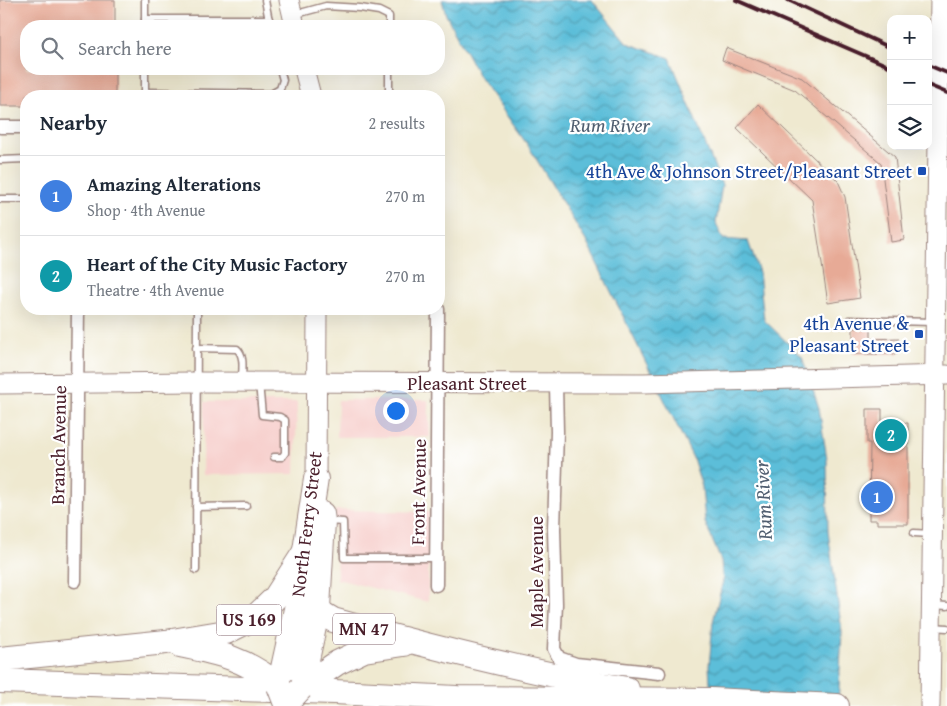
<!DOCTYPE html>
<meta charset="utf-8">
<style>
:root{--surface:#fff;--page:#f6f6f7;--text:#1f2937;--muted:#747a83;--line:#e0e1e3;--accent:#d93025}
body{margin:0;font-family:"Gentium Book Plus",serif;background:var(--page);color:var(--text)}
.controls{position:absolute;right:15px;top:15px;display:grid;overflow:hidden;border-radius:10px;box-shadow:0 5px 20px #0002}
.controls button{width:45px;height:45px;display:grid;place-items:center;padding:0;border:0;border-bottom:1px solid var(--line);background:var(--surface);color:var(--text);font:25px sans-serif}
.you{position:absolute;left:395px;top:410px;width:18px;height:18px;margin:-12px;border:4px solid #fff;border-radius:50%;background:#1a73e8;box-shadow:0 0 0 8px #1a73e833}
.badge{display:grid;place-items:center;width:32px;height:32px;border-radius:50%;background:var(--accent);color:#fff;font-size:16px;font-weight:700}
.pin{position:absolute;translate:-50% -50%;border:2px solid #fff;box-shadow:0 1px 5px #0006}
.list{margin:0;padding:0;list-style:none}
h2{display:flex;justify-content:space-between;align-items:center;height:65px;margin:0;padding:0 20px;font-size:21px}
h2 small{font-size:16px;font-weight:400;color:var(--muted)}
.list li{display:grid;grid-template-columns:32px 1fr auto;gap:15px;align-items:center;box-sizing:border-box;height:80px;padding:0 20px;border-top:1px solid var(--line)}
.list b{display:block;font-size:19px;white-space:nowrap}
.list p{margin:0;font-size:16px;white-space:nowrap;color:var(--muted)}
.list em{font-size:16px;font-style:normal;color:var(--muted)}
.icon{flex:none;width:28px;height:28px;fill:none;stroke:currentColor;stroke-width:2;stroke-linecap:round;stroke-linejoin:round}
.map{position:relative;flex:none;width:947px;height:706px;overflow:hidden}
.search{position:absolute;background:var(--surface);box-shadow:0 5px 20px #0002;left:20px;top:20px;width:425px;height:55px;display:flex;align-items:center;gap:12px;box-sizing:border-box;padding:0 18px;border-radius:20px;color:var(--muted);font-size:19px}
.panel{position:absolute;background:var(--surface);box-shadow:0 5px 20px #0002;left:20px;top:90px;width:425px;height:225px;border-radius:20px}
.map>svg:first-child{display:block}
.built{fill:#f7d0cd}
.water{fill:url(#water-waves);stroke:#526e82}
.building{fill:#e7aa96}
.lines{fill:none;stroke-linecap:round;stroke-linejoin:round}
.lane-casing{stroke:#9c847e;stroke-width:9}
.street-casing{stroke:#9c847e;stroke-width:15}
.secondary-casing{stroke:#9c847e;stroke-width:21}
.highway-casing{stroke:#9c847e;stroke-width:26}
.lane{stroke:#fff;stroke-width:6}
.street{stroke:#fff;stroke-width:12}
.secondary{stroke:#fff;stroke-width:19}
.highway{stroke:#fff;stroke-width:24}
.rail{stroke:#4a1f2b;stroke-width:4}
.highway-bridge-casing{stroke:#9c847e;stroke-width:26;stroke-linecap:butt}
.highway-bridge{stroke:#fff;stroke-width:24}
.transit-dot{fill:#1a4fb4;stroke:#fff;stroke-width:2}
.labels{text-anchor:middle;stroke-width:4.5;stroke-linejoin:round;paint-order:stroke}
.shield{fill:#fff;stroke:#80626b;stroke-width:1}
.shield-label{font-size:18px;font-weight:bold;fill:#4a1f2b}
.transit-label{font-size:19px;fill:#164399;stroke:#fff;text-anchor:end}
.street-label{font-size:19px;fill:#4a1f2b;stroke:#fff}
.water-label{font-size:20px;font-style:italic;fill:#515f71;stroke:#fff}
</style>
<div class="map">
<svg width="947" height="706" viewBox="0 0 947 706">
<defs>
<pattern id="water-waves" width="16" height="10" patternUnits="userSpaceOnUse" patternTransform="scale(1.25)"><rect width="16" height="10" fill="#5bbed9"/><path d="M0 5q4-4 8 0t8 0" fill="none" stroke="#4d9ab0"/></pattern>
</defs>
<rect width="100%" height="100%" fill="#fff"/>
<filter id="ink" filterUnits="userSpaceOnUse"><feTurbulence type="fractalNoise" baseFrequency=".02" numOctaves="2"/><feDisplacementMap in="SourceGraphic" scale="10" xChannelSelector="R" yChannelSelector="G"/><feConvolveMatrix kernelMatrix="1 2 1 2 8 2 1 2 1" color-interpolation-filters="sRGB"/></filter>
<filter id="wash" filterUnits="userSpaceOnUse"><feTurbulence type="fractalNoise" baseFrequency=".0096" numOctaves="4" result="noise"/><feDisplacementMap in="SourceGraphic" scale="20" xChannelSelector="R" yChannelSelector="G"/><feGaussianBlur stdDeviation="1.12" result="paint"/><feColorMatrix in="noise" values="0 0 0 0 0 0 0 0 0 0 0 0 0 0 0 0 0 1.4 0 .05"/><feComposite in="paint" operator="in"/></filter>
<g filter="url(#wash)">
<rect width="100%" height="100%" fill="#efe9d0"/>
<g class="built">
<polygon points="338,400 428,400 430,437 337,437"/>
<polygon points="204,402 297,402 295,474 203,475"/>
<polygon points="335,510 429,512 428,602 337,579"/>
</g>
<polygon class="water" points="442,0 592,0 627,43 670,58 722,185 716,223 723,239 748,241 759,272 764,320 802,357 819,408 827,459 828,532 842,632 838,706 711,700 709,666 713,622 723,581 721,561 705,522 702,487 693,458 586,241 529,147 480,78 446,15"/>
<g id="blocks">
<g class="building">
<polygon points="0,0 115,0 115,26 26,26 26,69 115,69 115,96 26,96 26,106 0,106"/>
<polygon points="726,48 802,78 895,157 904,240 891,242 881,163 795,90 722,60"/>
<polygon points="758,104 838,181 845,197 860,298 828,303 812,200 737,128"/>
<polygon points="853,328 871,328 871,339 898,338 898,354 853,354"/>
<polygon points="867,409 882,409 882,423 908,423 908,524 877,524 877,520 869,520 870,443 867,443"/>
</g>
</g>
</g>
<g filter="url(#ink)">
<use href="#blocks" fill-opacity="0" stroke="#9c847e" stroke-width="1"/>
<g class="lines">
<g class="lane-casing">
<g id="lane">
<polyline points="145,0 145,26"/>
<polyline points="265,0 270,26"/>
<polyline points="293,15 326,6 360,8 379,11 389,16 389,26"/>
<polyline points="145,19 269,19"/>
<polyline points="145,69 145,96"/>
<polyline points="389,69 389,96"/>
<polyline points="145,92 271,94 280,89 283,80 280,69"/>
<polyline points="0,160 26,159"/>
<polyline points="0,199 26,199"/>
<polyline points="849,320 933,322"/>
<path d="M196,348l41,1c8,7 5,21 5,31"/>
<polyline points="259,383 262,415 280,417 285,420 285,453 282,457 274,457"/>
<polyline points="196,507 246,506"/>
<polyline points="327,521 343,522 344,558 436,558"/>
<polyline points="914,533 931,534"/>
<polyline points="196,570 197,309"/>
<polyline points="933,605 947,606"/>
<polyline points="932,627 947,628"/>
</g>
</g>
<g class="street-casing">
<g id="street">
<polyline points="0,127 26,127"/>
<polyline points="556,384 557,432 554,529 556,604 554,649 559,658 576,664 659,673"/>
<polyline points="75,581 78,309"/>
<polyline points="436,585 438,309"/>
</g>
</g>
<g class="secondary-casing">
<g id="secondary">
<polyline points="289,0 295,26"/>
<polyline points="304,69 311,96"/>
<polyline points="0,384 196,382 644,383 947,375"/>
<polyline points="316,479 317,309"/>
<polyline points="930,706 940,0"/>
</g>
</g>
<g class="highway-casing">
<g id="highway">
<path d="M318,608l5,6 10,6c97,27 194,52 294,69"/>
<path d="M180,645c40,8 66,14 99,41l17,-77 20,-130"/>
<polyline points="0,659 166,642 226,632 254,618 275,598 304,553"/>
<polyline points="0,681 334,692 457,698 711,700 837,706"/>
<polyline points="301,688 318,608 323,521 322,514"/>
<polyline points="301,688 337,663 364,650 404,644"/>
</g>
</g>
<use href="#lane" class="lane"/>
<use href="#street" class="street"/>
<use href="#secondary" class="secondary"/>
<use href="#highway" class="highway"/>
<g class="rail">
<polyline points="736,0 891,67"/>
<polyline points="788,0 891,48"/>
<polyline points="928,65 947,73"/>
<polyline points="928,85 947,93"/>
</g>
<g class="highway-bridge-casing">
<polyline id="highway-bridge" points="279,686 286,704 301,688"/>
</g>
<use href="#highway-bridge" class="highway-bridge"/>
</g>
</g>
<g class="transit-dot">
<rect x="917" y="166" width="10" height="10" rx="2.5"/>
<rect x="914" y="329" width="10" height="10" rx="2.5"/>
</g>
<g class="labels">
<g class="shield">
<rect x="216.5" y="604.5" width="65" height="31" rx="4"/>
<rect x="333" y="613.5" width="62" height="31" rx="4"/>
</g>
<g class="shield-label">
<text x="249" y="626">US 169</text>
<text x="364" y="635">MN 47</text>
</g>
<g class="transit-label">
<text x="912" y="178">4th Ave &amp; Johnson Street/Pleasant Street</text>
<text x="909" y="330">4th Avenue &amp;<tspan x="909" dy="22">Pleasant Street</tspan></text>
</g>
<g class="street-label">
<text x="467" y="390">Pleasant Street</text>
<text transform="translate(58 445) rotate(-89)" y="7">Branch Avenue</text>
<text transform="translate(418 492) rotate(-89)" y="7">Front Avenue</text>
<text transform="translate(306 524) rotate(-83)" y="7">North Ferry Street</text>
<text transform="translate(536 572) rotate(-90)" y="7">Maple Avenue</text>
</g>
<g class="water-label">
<text x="610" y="132">Rum River</text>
<text transform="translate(763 500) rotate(-93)" y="7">Rum River</text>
</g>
</g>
</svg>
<div class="controls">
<button>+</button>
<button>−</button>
<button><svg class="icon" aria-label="layers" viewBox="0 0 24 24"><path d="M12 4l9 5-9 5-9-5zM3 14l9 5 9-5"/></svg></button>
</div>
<div class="you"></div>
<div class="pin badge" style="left:877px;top:497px;background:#3f7fe0">1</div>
<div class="pin badge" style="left:891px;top:435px;background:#0f9aa8">2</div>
<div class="search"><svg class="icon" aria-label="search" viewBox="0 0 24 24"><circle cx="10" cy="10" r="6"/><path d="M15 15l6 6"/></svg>Search here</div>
<section class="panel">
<h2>Nearby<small>2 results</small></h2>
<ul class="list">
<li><span class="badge" style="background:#3f7fe0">1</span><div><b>Amazing Alterations</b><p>Shop · 4th Avenue</p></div><em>270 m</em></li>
<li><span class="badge" style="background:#0f9aa8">2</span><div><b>Heart of the City Music Factory</b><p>Theatre · 4th Avenue</p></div><em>270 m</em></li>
</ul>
</section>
</div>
